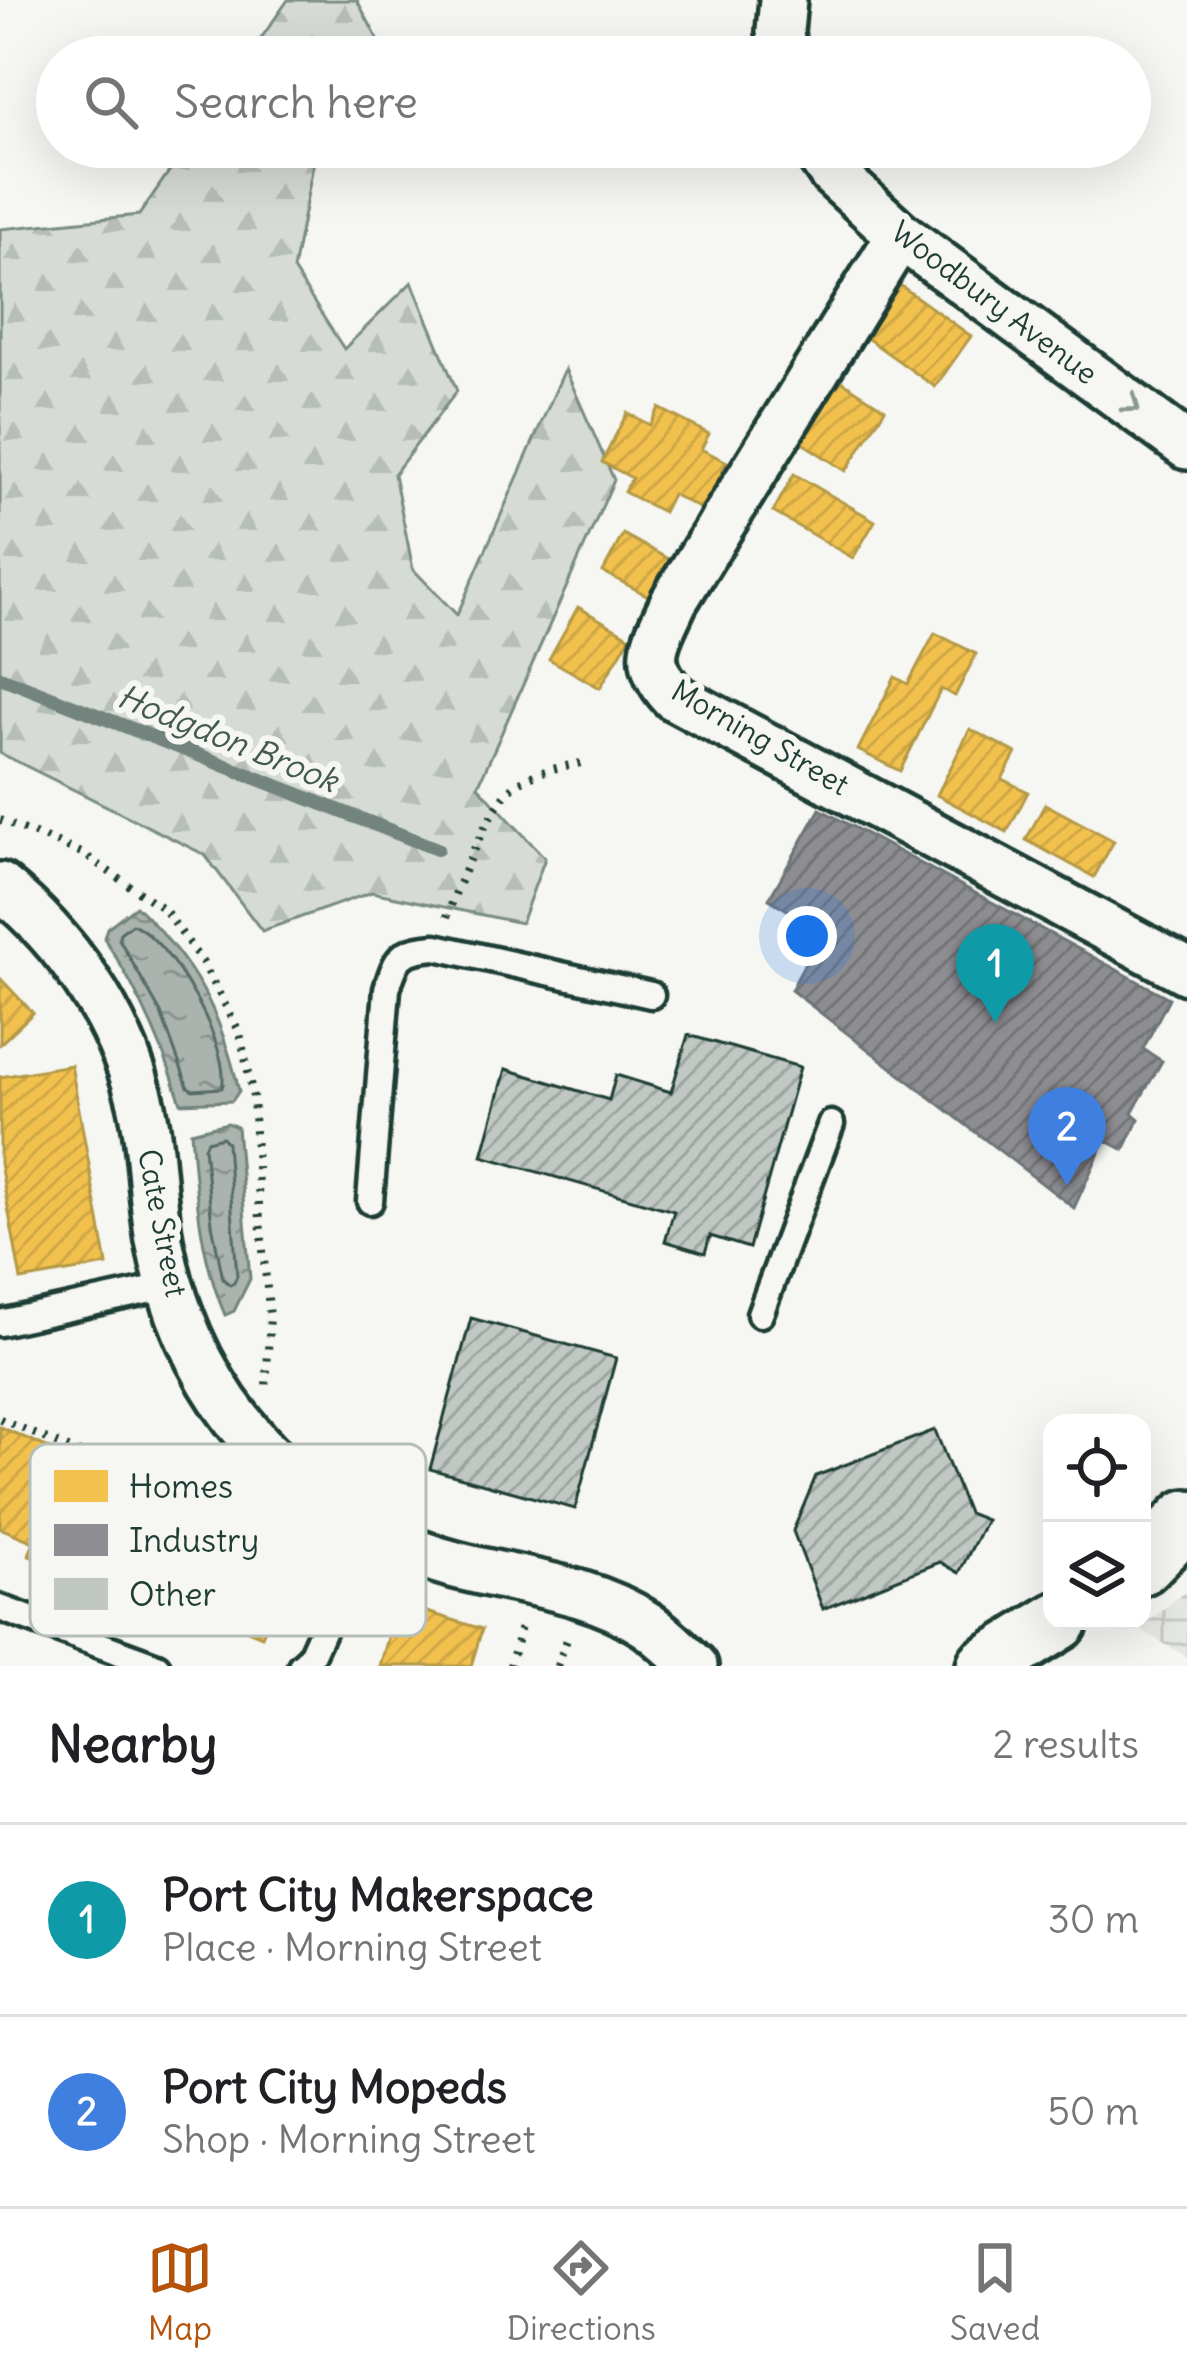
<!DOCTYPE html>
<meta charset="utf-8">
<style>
:root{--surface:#fff;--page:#f6f6f6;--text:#202124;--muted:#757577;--line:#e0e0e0;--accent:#b45309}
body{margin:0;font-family:Delius,sans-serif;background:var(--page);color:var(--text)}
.controls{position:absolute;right:36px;bottom:36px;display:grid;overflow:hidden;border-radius:24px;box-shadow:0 12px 48px #0002}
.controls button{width:108px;height:108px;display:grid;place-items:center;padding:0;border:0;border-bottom:3px solid var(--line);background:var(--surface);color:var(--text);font:60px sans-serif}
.you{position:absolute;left:807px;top:936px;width:42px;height:42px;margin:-30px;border:9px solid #fff;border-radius:50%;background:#1a73e8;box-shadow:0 0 0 18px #1a73e833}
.badge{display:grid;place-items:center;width:78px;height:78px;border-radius:50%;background:var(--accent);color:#fff;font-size:39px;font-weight:700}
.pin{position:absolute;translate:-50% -99px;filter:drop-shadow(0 3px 6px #0008)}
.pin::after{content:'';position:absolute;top:63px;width:42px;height:36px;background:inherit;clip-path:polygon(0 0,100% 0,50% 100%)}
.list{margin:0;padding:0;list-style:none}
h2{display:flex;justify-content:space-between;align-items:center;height:156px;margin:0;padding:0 48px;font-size:51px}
h2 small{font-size:39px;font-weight:400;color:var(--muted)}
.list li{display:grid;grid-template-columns:78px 1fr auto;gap:36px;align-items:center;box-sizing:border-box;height:192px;padding:0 48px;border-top:3px solid var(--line)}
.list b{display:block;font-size:45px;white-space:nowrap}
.list p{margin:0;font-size:39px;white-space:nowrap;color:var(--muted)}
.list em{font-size:39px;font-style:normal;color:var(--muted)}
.icon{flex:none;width:66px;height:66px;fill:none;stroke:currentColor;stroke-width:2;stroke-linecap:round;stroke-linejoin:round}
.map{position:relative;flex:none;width:1187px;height:1666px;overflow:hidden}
.search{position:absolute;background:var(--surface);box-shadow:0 12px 48px #0002;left:36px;right:36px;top:36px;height:132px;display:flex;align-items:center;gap:30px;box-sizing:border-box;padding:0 42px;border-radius:66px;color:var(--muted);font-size:45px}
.sheet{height:540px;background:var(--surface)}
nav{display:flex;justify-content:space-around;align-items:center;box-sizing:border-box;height:168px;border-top:3px solid var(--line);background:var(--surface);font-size:33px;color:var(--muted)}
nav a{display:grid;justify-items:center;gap:6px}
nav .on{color:var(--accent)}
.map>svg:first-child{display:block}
.industrial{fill:url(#industrial-grid)}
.forest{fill:url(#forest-firs);stroke:#7a8c85;stroke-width:3}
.water{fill:url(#water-ripples);stroke:#72847d;stroke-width:3}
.homes{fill:url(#homes-hatch);stroke:#b39946;stroke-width:3}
.industry{fill:url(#industry-hatch);stroke:#6c7576;stroke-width:3}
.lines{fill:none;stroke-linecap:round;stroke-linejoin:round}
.shore{stroke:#576c65;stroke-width:3}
.stream{stroke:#72847d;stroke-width:14}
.building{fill:url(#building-hatch);stroke:#1f3d34;stroke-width:3}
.service-casing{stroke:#1f3d34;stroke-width:33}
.minor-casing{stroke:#1f3d34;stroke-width:54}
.tertiary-casing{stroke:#1f3d34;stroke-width:66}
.path{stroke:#1f3d34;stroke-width:8;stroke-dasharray:3 9;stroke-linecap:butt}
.service{stroke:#f6f6f2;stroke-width:24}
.minor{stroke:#f6f6f2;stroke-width:45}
.tertiary{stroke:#f6f6f2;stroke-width:57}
.oneway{stroke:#8a9a93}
.labels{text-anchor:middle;stroke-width:12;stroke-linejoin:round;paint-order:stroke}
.street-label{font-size:30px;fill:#1f3d34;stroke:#f6f6f2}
.water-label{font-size:33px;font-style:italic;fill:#425a52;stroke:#f6f6f2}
.key{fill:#f6f6f2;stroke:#b6beb9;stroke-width:3}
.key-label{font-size:33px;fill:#1f3d34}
</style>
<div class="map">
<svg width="1187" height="1666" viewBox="0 0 1187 1666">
<defs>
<pattern id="industrial-grid" width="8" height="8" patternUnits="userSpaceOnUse" patternTransform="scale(3)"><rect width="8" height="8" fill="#e6e8e4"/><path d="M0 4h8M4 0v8" fill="none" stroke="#c5c8c4"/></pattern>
<pattern id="forest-firs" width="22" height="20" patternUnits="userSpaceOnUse" patternTransform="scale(3)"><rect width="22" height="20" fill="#d6dbd6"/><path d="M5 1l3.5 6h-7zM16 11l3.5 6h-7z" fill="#b7bdb8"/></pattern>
<pattern id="water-ripples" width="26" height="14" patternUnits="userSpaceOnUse" patternTransform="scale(3)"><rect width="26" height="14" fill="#aab3ae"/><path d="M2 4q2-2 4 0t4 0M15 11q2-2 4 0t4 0" fill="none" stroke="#8a938e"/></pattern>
<pattern id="homes-hatch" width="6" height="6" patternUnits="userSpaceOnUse" patternTransform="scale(3)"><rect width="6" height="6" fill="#f2c14e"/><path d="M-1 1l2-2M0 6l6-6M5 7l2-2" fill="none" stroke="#cfa745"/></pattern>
<pattern id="industry-hatch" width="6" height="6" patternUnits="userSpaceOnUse" patternTransform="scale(3)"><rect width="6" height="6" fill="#8d8d92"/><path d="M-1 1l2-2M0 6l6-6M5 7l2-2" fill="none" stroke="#737478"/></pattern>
<pattern id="building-hatch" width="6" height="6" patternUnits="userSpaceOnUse" patternTransform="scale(3)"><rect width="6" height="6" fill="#c1c8c3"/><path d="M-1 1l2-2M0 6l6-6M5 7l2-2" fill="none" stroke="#9ca49f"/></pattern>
</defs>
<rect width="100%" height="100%" fill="#f6f6f2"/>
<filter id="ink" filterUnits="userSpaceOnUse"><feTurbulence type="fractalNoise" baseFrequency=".00833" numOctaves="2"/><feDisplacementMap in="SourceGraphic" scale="24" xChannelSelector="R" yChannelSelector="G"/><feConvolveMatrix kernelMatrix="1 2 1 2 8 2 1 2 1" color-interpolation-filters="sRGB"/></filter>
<g filter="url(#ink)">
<polygon class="industrial" points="1187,1590 1187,1657 1139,1629"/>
<g class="forest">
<polygon points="288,0 357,0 387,57 248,57"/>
<polygon points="186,147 329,147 316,150 293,270 344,349 412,282 457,391 394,474 413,569 457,615 565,369 614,480 478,786 545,858 521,923 372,892 262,931 205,855 0,753 0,229 139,215"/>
</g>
<g class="water">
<path d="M136,906c60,58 84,104 103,185l-7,10 -51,2c-19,-60 -43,-113 -77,-165l3,-10z"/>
<path d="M227,1123l10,4 13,152 -16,32 -9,4c-25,-58 -29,-121 -34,-183z"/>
</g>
<g class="homes">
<polygon points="897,283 971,336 935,387 861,334"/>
<polygon points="840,380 885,409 846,471 801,442"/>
<polygon points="659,408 709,434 701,449 727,462 703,510 672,494 663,512 624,492 632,478 602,462 627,413 650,425"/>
<polygon points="794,474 875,521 853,558 773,512"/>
<polygon points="623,534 672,561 652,598 603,572"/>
<polygon points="578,607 630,637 600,688 549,659"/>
<polygon points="935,633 976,654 955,696 941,689 900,771 858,750 895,677 908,684"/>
<polygon points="970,729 1016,753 1002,779 1028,792 1007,832 937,795"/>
<polygon points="1045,804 1114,841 1094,877 1026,840"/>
<polygon points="0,978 33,1013 0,1044"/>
<polygon points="71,1065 107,1265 21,1280 0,1163 0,1077"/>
<polygon points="0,1427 77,1460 73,1468 147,1499 154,1483 300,1544 262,1636 128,1580 122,1594 29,1555 34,1542 0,1528"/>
<polygon points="398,1603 482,1629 471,1666 380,1666"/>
</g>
<polygon class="industry" points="820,809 1169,998 1143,1049 1162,1061 1132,1113 1139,1119 1124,1150 1105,1140 1074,1208 791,990 822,931 769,899"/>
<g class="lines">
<g class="shore">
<path d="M132,924c38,14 100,125 90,164l-29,2 -5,-3 -27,-74 -42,-74 1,-6z"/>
<polygon points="222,1137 227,1143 237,1276 234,1283 230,1285 223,1279 212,1224 204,1147 207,1141"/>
</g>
<polyline class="stream" points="0,677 437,849"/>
</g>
<g class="building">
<polygon points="688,1035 800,1067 749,1248 710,1236 705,1253 665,1241 674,1211 482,1156 506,1069 609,1100 616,1075 671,1092"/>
<polygon points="471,1318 616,1358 575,1509 430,1469"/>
<polygon points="935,1430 968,1513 986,1520 959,1573 940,1562 823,1609 793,1531 816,1476"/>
</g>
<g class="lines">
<g class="service-casing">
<g id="service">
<path d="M370,1201l17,-212c10,-33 13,-39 49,-42l215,48"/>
<polyline points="760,1314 831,1124"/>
<polyline points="0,1323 170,1286"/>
<polyline points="0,1608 157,1666"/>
<polyline points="301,1666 310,1658 366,1533"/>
</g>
</g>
<g class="minor-casing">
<g id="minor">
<polyline points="783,0 780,31 783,57"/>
<polyline points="814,147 832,173 900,235 1187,446"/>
<path d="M900,235l-226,366c-18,41 -35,58 0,96l513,274"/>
<path d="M0,886c66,53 117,128 139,209 13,47 12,98 20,145 12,65 39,130 80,182 51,65 120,114 199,138 70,22 145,23 208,64 18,12 32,27 48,42"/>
</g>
</g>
<g class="tertiary-casing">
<g id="tertiary">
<polyline points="1142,1565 1187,1519"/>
<polyline points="986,1666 1059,1621"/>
</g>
</g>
<g class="path">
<polyline points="0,820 82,853 165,910 203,963 240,1033 253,1097 260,1221 270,1317 266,1386"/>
<path d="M447,917c10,-31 40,-106 63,-127 20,-18 46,-22 71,-27"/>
<polyline points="0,1419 139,1478 202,1447"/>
<polyline points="510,1666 522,1623"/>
<polyline points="557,1666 568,1637"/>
</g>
<use href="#service" class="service"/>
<use href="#minor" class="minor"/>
<use href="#tertiary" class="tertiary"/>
</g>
<defs><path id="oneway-chevron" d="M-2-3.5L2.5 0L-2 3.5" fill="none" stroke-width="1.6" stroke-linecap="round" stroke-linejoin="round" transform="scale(3)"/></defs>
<use class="oneway" href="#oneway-chevron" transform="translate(1132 405) rotate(36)"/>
</g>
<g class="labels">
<g class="street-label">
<text transform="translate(994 303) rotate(37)" y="10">Woodbury Avenue</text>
<text transform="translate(760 738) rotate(30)" y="10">Morning Street</text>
<text transform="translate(162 1223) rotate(79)" y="10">Cate Street</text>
</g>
<g class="water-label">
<text transform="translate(228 738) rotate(22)" y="12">Hodgdon Brook</text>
</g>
</g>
<rect x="30" y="1444" width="396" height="192" rx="18" class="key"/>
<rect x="54" y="1470" width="54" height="32" fill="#f2c14e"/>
<rect x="54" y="1524" width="54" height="32" fill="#8d8d92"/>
<rect x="54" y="1578" width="54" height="32" fill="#c1c8c3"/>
<g class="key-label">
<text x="129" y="1498">Homes</text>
<text x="129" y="1552">Industry</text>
<text x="129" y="1606">Other</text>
</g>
</svg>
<div class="controls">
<button><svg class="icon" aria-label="locate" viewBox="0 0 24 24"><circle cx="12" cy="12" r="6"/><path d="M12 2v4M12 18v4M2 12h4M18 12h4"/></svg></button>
<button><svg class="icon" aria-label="layers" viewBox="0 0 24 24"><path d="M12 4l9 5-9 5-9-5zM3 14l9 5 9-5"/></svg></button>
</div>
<div class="you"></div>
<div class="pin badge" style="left:995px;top:1023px;background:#0f9aa8">1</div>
<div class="pin badge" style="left:1067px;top:1186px;background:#3f7fe0">2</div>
<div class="search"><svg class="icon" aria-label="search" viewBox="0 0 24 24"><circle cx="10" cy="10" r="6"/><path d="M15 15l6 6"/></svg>Search here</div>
</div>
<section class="sheet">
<h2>Nearby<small>2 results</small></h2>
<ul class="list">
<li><span class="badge" style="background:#0f9aa8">1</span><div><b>Port City Makerspace</b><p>Place · Morning Street</p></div><em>30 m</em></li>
<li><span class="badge" style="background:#3f7fe0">2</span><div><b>Port City Mopeds</b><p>Shop · Morning Street</p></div><em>50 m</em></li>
</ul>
</section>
<nav>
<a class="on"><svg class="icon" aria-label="map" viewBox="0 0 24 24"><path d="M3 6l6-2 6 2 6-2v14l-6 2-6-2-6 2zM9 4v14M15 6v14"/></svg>Map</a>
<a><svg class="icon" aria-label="directions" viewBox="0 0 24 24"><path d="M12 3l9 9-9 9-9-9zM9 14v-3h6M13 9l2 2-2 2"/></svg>Directions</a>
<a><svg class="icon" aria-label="saved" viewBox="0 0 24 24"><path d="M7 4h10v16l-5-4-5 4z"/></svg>Saved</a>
</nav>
